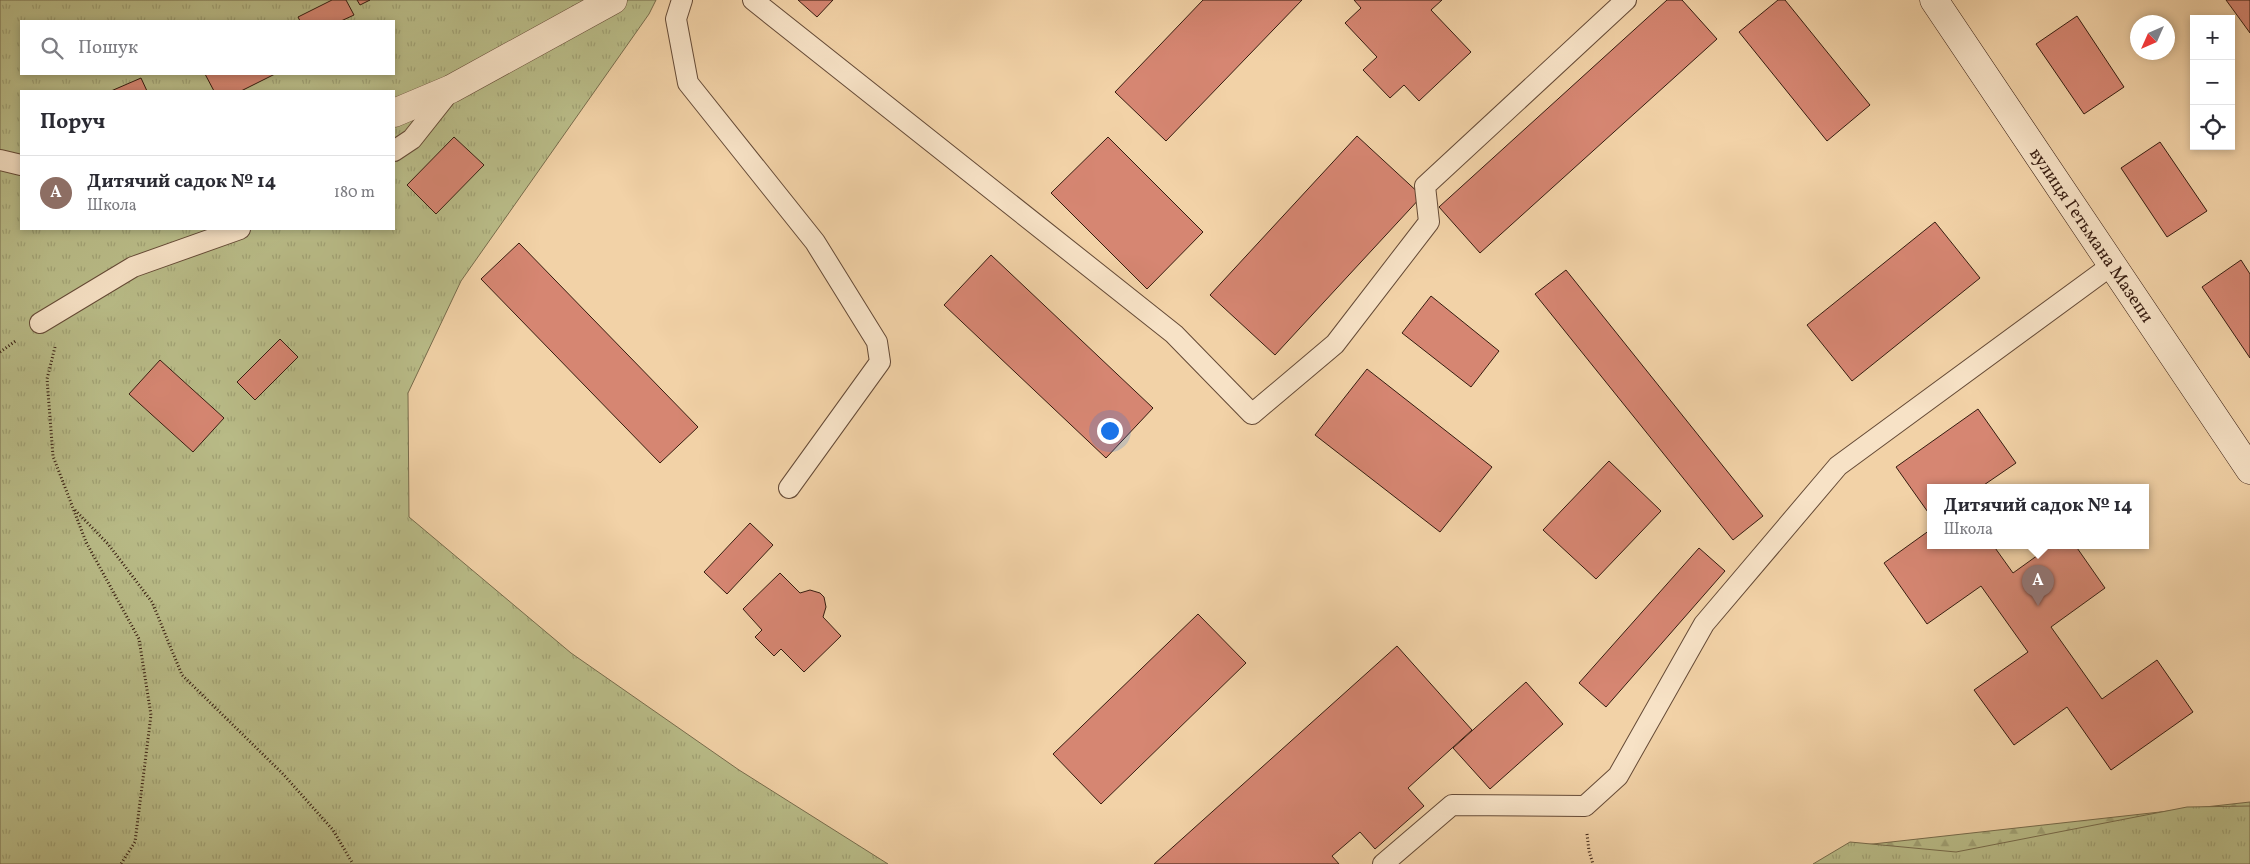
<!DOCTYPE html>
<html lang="uk">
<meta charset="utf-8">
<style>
:root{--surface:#fff;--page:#f2f2f3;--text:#2b2b33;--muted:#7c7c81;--line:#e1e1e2;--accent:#111827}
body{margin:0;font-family:Vollkorn,serif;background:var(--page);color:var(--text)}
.controls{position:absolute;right:15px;top:15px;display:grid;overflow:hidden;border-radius:0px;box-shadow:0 2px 8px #0003}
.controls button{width:45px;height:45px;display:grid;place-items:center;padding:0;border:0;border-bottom:1px solid var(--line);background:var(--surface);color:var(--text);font:25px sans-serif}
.compass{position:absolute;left:2130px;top:15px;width:45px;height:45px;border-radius:50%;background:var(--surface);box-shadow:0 2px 8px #0003;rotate:225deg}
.you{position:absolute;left:1109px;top:430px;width:18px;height:18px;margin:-12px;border:4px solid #fff;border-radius:50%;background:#1a73e8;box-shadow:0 0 0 8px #1a73e833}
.badge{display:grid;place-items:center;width:32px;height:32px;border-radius:50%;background:var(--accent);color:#fff;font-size:16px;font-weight:700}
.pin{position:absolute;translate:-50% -41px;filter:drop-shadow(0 1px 2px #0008)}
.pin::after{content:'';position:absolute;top:26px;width:18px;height:15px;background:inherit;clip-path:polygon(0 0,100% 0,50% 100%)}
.popup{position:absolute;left:1927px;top:484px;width:222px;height:65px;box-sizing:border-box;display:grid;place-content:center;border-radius:0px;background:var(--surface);filter:drop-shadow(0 1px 4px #0005);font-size:16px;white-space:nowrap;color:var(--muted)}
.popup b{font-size:19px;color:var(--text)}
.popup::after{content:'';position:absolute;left:50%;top:100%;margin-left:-10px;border:10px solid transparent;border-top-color:var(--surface)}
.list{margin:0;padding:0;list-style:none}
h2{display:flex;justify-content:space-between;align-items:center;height:65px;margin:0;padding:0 20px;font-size:21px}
h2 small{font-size:16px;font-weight:400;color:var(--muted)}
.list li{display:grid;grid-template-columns:32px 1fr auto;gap:15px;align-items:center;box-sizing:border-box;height:75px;padding:0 20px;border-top:1px solid var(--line)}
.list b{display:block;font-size:19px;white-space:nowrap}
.list p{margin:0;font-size:16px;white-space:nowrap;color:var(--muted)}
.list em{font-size:16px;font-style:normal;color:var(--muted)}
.icon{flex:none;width:28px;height:28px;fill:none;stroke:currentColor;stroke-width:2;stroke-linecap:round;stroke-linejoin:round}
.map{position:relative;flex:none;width:2250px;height:864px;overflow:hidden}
.search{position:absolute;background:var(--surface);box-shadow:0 2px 8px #0003;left:20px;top:20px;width:375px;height:55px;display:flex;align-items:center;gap:12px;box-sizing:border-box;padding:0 18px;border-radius:0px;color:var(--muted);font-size:19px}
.panel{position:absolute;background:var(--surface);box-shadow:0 2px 8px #0003;left:20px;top:90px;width:375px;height:140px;border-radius:0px}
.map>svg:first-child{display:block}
.forest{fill:url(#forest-firs);stroke:#786c4c}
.park{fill:url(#park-tufts);stroke:#786c4c;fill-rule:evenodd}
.building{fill:#d68672;stroke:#361c10}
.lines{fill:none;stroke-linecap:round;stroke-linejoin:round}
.service-casing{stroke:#654a36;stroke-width:22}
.minor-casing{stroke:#654a36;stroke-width:29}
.secondary-casing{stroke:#361c10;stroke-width:29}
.path{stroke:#361c10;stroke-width:3;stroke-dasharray:1 2.5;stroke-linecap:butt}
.service{stroke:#f7e2c6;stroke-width:20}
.minor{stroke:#f7e2c6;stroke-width:28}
.secondary{stroke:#f7e2c6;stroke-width:28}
.labels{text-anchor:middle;stroke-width:4;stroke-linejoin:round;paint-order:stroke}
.street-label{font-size:18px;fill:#361c10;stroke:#f7e2c6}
</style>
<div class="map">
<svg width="2250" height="864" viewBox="0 0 2250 864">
<defs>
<pattern id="forest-firs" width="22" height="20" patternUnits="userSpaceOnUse" patternTransform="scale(1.25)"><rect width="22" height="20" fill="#b9bc88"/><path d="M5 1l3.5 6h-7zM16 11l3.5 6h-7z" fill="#a0a174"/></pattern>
<pattern id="park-tufts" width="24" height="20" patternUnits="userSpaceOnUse" patternTransform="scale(1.25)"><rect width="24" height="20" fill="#b9bc88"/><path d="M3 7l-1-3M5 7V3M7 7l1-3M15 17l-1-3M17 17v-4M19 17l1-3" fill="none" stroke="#a0a174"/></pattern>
</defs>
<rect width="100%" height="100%" fill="#f2d2a7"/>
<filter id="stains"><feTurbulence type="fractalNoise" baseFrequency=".004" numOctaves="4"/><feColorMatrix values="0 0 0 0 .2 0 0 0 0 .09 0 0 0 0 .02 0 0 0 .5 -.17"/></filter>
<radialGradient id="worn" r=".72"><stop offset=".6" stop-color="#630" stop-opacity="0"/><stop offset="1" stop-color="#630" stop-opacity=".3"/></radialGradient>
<polygon class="forest" points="2250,802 2250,864 1834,864 1846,847"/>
<g class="park">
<path d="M0,0h656l-7,14 -188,267 -53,112 1,124 162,136 168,117 149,94h-888zM21,21h373v53h-373zM21,91h373v138h-373z"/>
<polygon points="2250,806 2250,864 1813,864 1850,842 1956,852 2187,807"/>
</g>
<g class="building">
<polygon points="332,0 346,0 354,15 341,21 300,21 298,17"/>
<polygon points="357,0 370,0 360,5"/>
<polygon points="798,0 833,0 817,17"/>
<polygon points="1203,0 1302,0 1166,141 1115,92"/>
<polygon points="1354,0 1442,0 1431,10 1471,52 1419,101 1404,85 1390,98 1363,70 1377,57 1345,23 1361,8"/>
<polygon points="1667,0 1682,0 1717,39 1480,253 1439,207"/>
<polygon points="1778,0 1785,0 1870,105 1827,141 1739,32"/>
<polygon points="2226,0 2250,0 2250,33"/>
<polygon points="2077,16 2124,87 2084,114 2036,44"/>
<polygon points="205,74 275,74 241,91 214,91"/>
<polygon points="141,78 147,91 111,91"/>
<polygon points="1357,136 1422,196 1275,355 1210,295"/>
<polygon points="454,137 484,165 436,214 407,185"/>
<polygon points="1108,137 1203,232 1147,289 1051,193"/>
<polygon points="2160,142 2207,211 2167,237 2121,168"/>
<polygon points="1935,222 1980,278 1852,381 1807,325"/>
<polygon points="519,243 698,427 660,463 481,279"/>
<polygon points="991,255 1153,408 1106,458 944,305"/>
<polygon points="2241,260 2250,274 2250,358 2202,287"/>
<polygon points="1566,270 1763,516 1733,540 1535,294"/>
<polygon points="1431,296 1499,351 1471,387 1402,333"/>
<polygon points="280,339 298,357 255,400 237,382"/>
<polygon points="160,360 224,418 193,452 129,394"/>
<polygon points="1367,369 1492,467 1440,532 1315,435"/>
<polygon points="1978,409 2016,463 1981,487 1930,487 1930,515 1896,467"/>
<polygon points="1609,461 1661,511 1596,579 1543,530"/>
<polygon points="750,523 773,545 727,594 704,572"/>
<polygon points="1930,530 1930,545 1993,545 2013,573 2052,545 2075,545 2105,588 2051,627 2102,699 2157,660 2193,712 2111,770 2067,707 2014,745 1974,690 2028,652 1981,586 1927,624 1884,563"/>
<polygon points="1699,548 1725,571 1606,707 1579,683"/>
<polygon points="780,573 800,593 810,590 820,593 824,597 826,607 823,617 841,636 804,672 781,649 774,656 755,637 762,630 743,609"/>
<polygon points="1198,614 1246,663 1101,804 1053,754"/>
<polygon points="1397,646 1472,730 1408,788 1424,806 1375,849 1360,832 1332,856 1339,864 1154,864"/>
<polygon points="1526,682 1563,724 1490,789 1453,748"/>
</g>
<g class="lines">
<g class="service-casing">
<g id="service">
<polyline points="682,0 676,19 688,83 815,242 877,342 880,362 789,488"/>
<polyline points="753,0 1174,334 1252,414 1335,344 1429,222 1425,186 1626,0"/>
<polyline points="394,151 412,139 450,91"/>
<polyline points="0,160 21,165"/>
<polyline points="40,323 133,267 240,229"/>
<polyline points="1383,864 1452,805 1585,806 1618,776 1704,624 1838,466 2112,265"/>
</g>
</g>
<g class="minor-casing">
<polyline id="minor" points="394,113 451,89 613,0"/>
</g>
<g class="secondary-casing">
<polyline id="secondary" points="1934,0 2250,470"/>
</g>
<g class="path">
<polyline points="55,347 47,379 53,456 86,542 139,639 151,715 135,842 121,864"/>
<polyline points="0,352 17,340"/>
<polyline points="75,510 108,544 152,602 182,675 283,774 333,830 353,864"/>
<polyline points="1587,834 1589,851 1593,864"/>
</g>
<use href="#service" class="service"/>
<use href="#minor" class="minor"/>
<use href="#secondary" class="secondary"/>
</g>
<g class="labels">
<g class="street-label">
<text transform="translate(2092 235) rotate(56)" y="6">вулиця Гетьмана Мазепи</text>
</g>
</g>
<rect width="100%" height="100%" filter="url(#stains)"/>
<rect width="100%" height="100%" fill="url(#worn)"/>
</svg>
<div class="controls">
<button>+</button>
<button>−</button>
<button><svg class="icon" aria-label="locate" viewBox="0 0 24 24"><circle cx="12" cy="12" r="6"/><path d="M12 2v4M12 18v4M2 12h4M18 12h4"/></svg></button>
</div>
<svg class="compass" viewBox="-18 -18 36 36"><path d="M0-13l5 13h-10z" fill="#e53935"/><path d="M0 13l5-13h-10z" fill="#7c7c81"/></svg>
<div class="you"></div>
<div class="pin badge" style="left:2038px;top:606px;background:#8d6e63">A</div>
<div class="popup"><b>Дитячий садок № 14</b>Школа</div>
<div class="search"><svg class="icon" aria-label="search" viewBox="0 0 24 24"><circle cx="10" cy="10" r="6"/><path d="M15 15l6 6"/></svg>Пошук</div>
<section class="panel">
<h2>Поруч<small></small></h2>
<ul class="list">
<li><span class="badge" style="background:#8d6e63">A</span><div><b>Дитячий садок № 14</b><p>Школа</p></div><em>180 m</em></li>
</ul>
</section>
</div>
